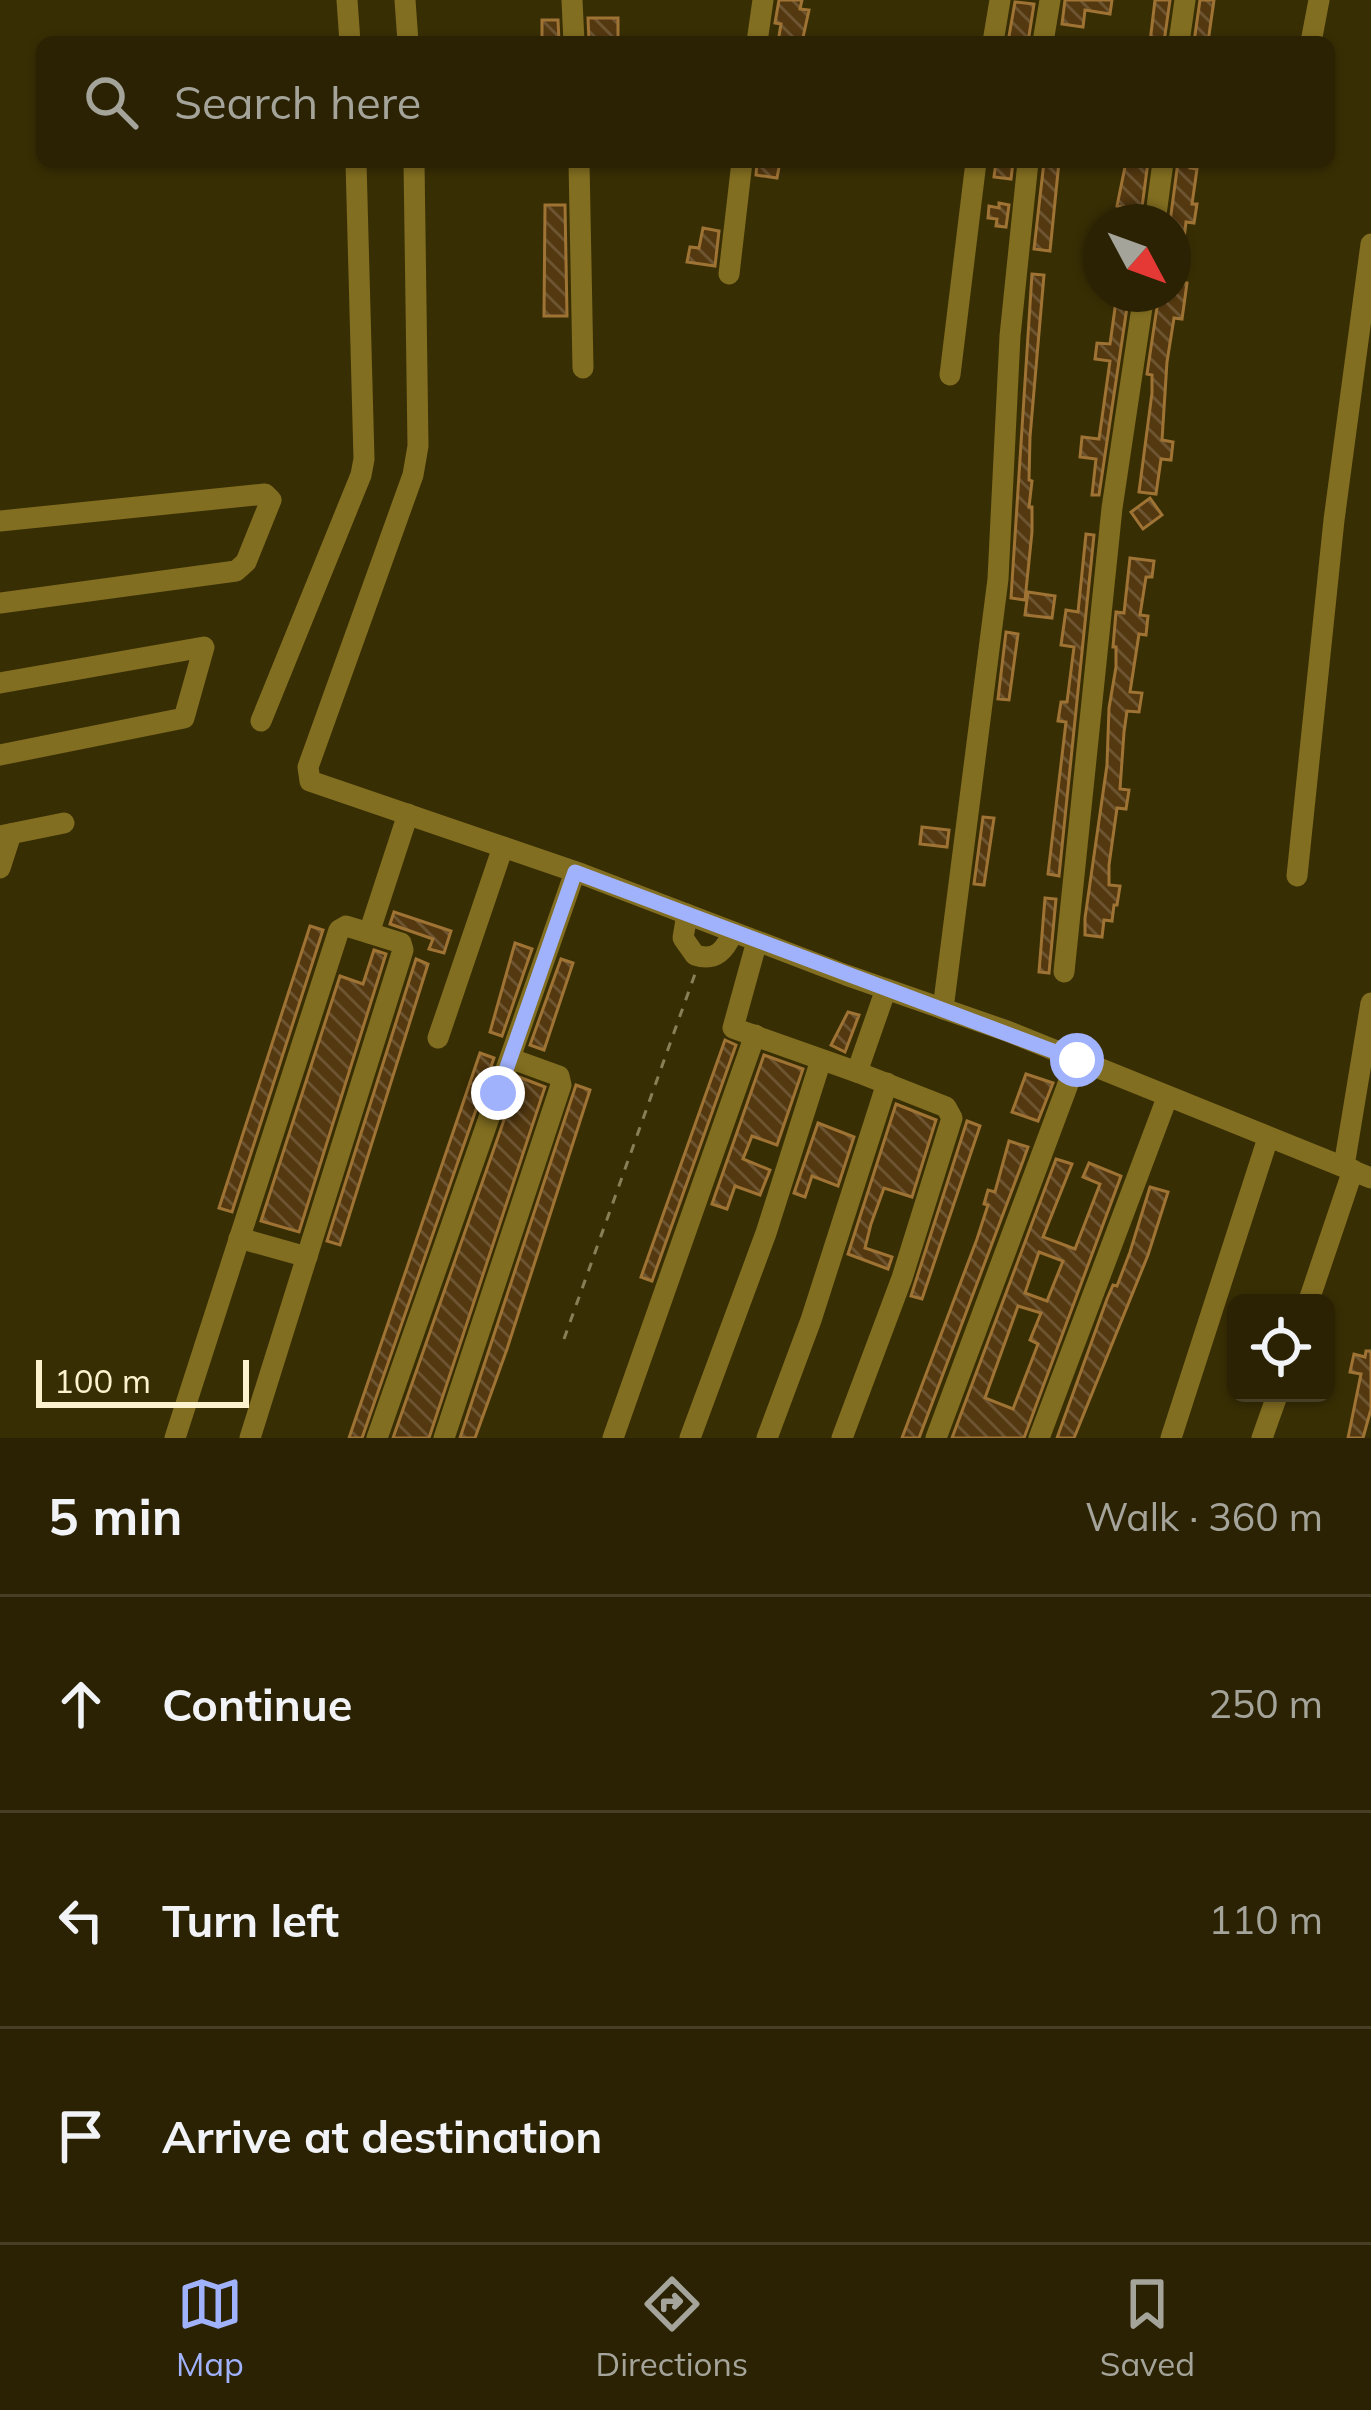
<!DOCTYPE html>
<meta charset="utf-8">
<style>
:root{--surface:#2a2203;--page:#362f12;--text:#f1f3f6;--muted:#a5a49a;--line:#463f25;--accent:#a1b2fd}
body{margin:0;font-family:Mulish,sans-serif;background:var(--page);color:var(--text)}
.controls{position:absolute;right:36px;bottom:36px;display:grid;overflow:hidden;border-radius:18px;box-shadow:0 3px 9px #0004}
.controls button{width:108px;height:108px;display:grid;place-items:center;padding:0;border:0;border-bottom:3px solid var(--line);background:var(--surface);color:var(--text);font:60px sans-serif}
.compass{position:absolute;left:1083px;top:204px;width:108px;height:108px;border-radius:50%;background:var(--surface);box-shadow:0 3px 9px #0004;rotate:131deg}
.scale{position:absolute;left:36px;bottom:30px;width:213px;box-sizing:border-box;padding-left:12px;border:6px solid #fcf2cd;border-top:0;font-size:33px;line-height:42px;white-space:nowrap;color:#fcf2cd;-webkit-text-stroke:9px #382e04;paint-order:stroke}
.stop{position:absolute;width:36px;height:36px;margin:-27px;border:9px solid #a1b2fd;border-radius:50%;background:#fff}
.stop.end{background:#a1b2fd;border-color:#fff;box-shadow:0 3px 12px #0008}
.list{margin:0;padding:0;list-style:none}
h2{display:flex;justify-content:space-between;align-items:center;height:156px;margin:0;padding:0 48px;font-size:51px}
h2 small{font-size:39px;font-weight:400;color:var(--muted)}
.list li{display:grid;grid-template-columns:78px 1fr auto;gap:36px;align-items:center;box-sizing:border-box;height:216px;padding:0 48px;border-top:3px solid var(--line)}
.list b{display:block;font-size:45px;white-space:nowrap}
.list em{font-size:39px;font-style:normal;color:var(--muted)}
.icon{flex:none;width:66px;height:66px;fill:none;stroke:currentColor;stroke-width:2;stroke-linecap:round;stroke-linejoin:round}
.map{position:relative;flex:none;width:1371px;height:1438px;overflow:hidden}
.search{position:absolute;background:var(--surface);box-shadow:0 3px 9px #0004;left:36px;right:36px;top:36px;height:132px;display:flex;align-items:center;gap:30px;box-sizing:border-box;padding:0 42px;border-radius:18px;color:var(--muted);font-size:45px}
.sheet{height:804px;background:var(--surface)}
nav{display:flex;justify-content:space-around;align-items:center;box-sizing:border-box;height:168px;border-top:3px solid var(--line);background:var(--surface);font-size:33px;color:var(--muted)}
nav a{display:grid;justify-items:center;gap:6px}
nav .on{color:var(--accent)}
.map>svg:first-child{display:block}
.building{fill:url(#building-back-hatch);stroke:#9f7334;stroke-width:3;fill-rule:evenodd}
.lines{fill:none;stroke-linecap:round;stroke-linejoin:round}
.path{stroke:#897f57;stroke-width:3;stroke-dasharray:9 9;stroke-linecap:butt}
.minor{stroke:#826e20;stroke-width:21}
.route{stroke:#a1b2fd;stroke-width:15}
</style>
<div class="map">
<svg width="1371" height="1438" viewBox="0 0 1371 1438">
<defs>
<pattern id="building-back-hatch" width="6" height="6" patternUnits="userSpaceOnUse" patternTransform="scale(3)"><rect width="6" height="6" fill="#533810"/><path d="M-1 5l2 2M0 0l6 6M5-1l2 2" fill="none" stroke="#6d5532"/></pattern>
</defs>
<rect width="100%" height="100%" fill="#382e04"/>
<g class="building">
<polygon points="779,0 802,0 800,9 809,10 802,42 778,42 781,24 775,23"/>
<polygon points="1065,0 1112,0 1110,14 1085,10 1083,27 1062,24"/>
<polygon points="1155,0 1170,0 1164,42 1150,42"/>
<polygon points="1200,0 1214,0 1208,42 1194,42"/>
<polygon points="1015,2 1034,4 1028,42 1008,42"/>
<polygon points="588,18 618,18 618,40 589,41"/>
<polygon points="542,20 558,20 559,42 542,42"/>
<polygon points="757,162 780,162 777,178 756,175"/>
<polygon points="996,162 1013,162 1011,179 994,177"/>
<polygon points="1044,162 1059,162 1050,251 1034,249"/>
<polygon points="1126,162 1148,162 1140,222 1126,222 1128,208 1117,206"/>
<polygon points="1178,162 1191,162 1190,168 1197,169 1192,204 1197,204 1194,223 1186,222 1184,239 1173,237 1170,222"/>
<polygon points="999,203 1009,205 1006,227 996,226 997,219 988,218 989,206 999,208"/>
<polygon points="545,205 565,205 567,316 544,316"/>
<polygon points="703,228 719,231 715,266 687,262 690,247 699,248"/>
<polygon points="1032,274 1044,275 1030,437 1029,480 1032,481 1029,507 1032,507 1032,532 1025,600 1011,598"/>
<polygon points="1173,281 1187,283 1182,319 1174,318 1167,362 1162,440 1173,442 1171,460 1161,459 1156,494 1139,492 1152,393 1152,375 1147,374 1159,294 1173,294"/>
<polygon points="1117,294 1129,294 1099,495 1092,495 1096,459 1080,457 1082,437 1099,439 1110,361 1095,359 1097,343 1110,344"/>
<polygon points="1150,498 1162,515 1143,529 1131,512"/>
<polygon points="1086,534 1094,535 1059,876 1048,874 1066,722 1058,721 1061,702 1067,702 1074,647 1061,645 1066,610 1078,612"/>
<polygon points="1130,558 1154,561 1152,577 1146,577 1140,615 1148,616 1146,635 1139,634 1130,692 1142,693 1139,712 1127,711 1124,732 1120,789 1129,790 1126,809 1117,808 1109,865 1109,885 1120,886 1117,905 1114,905 1112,921 1104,920 1102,937 1085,935 1085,918 1107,765 1109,708 1116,667 1116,647 1113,647 1116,612 1124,613"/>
<polygon points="1028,592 1055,596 1052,618 1025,615"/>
<polygon points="1006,632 1018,634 1009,700 998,699"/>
<polygon points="983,817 994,818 984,885 974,884"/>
<polygon points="922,827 949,830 947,847 920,844"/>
<polygon points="1045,898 1056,899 1049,973 1039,972"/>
<polygon points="394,912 451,931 444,953 429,949 433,939 390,924"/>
<polygon points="310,926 323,930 232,1212 219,1208"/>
<polygon points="515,943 532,949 502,1036 490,1032"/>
<polygon points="374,950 386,954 299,1232 261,1221 340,976 363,984"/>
<polygon points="416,959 428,964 340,1245 327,1241"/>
<polygon points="561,959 573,963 544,1050 530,1045"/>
<polygon points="848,1012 859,1015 845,1052 831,1045"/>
<polygon points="725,1040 736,1045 652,1281 641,1277"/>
<polygon points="480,1053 494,1058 362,1438 349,1438"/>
<polygon points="764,1055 803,1069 777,1145 752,1136 743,1159 770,1170 760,1195 735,1186 727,1209 712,1204"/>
<polygon points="1026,1074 1053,1083 1038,1121 1012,1112"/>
<polygon points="519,1077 545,1087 429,1438 393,1438"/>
<polygon points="576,1085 590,1090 507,1349 475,1438 460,1438"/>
<polygon points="896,1104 936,1120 912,1197 884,1188 871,1224 865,1248 892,1257 888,1269 848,1254"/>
<polygon points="967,1121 980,1126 922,1299 911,1296"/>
<polygon points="818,1123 854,1137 838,1186 812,1176 805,1197 794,1193"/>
<polygon points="1009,1141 1028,1147 1023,1161 919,1438 902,1438 977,1239 988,1205 984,1204 988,1190 995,1192"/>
<path d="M1056,1159l16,5 -29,73 32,12 25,-65 -17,-7 6,-14 32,13 -97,262h-72zM1039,1252l24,9 -16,40 -22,-8zM1018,1306l23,7 -11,27 8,4 -25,65 -28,-11z"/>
<polygon points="1150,1187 1168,1192 1148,1255 1074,1438 1057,1438 1107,1299 1113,1285 1117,1286 1130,1252"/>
<polygon points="1366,1351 1371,1351 1371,1409 1363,1438 1348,1438 1361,1374 1350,1372 1354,1354 1365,1357"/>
</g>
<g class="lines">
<polyline class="path" points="564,1339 695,974"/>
<g class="minor">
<polyline points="347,0 350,42"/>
<polyline points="405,0 408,42"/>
<polyline points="572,0 574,42"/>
<polyline points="757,42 763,0"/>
<polyline points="993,42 1000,0"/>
<polyline points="1043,42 1050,0"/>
<polyline points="1179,42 1185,0"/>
<polyline points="1311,42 1319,0"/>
<polyline points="414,162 418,446 413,475 308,767 310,781 582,874 846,975 1007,1031 1371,1178"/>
<polyline points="579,162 583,368"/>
<polyline points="1155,222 1163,162"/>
<polyline points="729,274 742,162"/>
<polyline points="950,375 976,162"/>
<polyline points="0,521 265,494 271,500 246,562 236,571 0,603"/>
<polyline points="0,683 204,647 184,718 0,755"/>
<polyline points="261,721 361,475 364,459 356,162"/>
<polyline points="0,836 64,823"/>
<polyline points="0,868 11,834"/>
<polyline points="1297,876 1334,520 1371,244"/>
<path d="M687,914l-4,24 12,17c21,7 30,-5 38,-23"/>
<polyline points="757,941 733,1028 857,1072 886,989"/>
<polyline points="1064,972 1112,508 1144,294"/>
<polyline points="943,1009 998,579 1010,336 1028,162"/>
<polyline points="438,1038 503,847"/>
<polyline points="1344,1166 1371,1003"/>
<polyline points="239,1238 307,1257"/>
<polyline points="1308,1303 1353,1170"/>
<polyline points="175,1438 339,930 346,926 369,933"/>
<polyline points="250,1438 403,950 401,943 369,933 408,814"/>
<polyline points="377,1438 575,872"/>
<polyline points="444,1438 561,1085 559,1076 512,1059"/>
<polyline points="613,1438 755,1035"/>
<polyline points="690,1438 766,1233 821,1060"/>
<polyline points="767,1438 811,1320 887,1083"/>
<polyline points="842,1438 902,1278 952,1118 946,1107 857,1072"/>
<polyline points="936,1438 1077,1060"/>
<polyline points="1039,1438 1167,1098"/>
<polyline points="1171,1438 1268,1138"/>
<polyline points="1262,1438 1278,1393"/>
</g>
</g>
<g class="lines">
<polyline class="route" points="498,1093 575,872 1077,1060"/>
</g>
</svg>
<div class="controls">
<button><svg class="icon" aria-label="locate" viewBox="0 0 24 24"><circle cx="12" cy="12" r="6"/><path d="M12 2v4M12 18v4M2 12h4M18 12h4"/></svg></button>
</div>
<svg class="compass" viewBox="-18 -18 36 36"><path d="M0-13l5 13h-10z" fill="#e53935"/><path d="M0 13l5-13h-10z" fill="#a5a49a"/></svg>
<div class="scale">100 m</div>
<div class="stop" style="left:1077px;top:1060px"></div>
<div class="stop end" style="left:498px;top:1093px"></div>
<div class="search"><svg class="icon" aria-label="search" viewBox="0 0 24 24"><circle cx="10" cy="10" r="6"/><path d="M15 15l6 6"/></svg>Search here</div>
</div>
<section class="sheet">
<h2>5 min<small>Walk · 360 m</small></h2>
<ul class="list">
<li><svg class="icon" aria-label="ahead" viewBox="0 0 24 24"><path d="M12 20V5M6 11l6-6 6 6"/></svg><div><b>Continue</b></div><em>250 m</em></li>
<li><svg class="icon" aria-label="left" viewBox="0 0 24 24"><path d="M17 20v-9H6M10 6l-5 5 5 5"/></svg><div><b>Turn left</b></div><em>110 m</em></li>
<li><svg class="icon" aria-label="arrive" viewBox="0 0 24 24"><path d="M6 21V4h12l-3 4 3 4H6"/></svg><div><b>Arrive at destination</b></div></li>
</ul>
</section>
<nav>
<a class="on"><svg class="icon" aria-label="map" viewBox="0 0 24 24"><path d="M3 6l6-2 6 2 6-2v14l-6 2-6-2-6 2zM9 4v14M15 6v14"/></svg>Map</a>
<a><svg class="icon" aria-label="directions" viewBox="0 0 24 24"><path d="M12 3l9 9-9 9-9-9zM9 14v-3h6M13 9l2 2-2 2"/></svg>Directions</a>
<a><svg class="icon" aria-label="saved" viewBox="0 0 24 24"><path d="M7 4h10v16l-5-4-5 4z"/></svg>Saved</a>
</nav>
